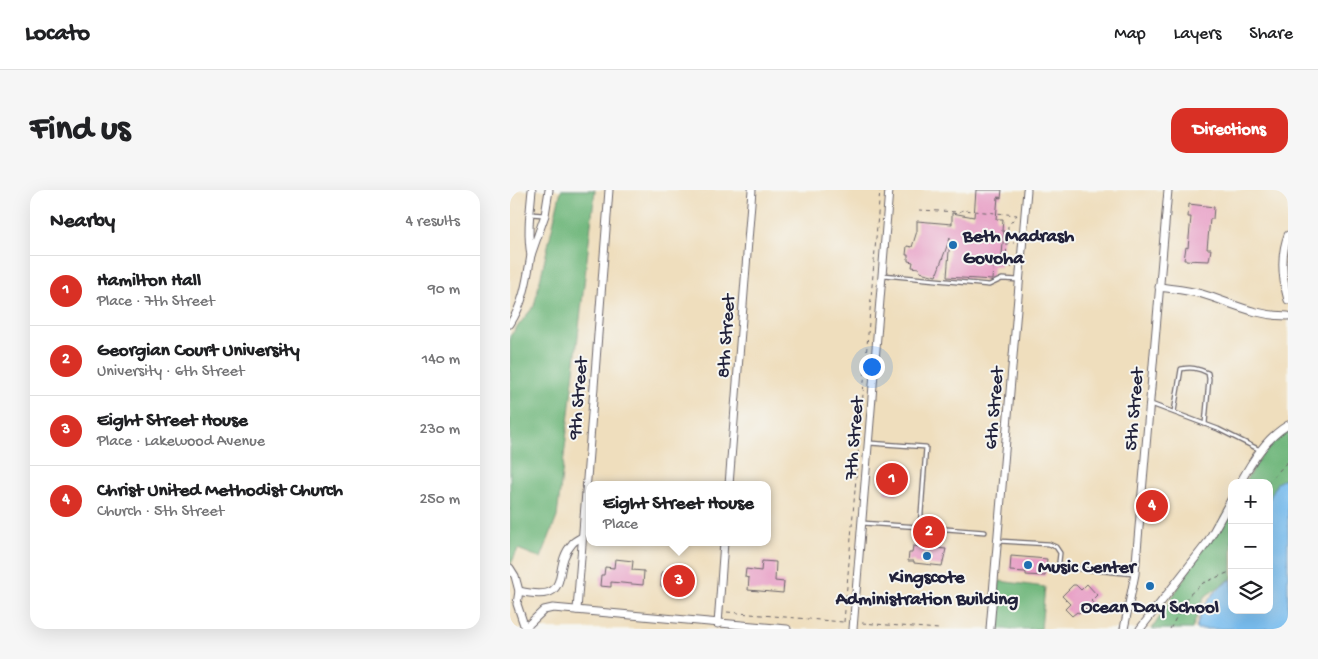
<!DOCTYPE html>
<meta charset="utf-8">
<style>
:root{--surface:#fff;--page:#f6f6f6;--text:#202124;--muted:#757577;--line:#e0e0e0;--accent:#d93025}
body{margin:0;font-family:"Gochi Hand",sans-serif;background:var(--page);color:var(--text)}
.controls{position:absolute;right:15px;bottom:15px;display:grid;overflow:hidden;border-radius:10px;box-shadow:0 5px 20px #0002}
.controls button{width:45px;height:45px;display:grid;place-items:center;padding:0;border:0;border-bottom:1px solid var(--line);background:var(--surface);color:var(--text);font:25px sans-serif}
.you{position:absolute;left:361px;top:176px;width:18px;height:18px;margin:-12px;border:4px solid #fff;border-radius:50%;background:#1a73e8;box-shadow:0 0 0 8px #1a73e833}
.badge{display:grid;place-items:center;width:32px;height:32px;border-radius:50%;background:var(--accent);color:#fff;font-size:16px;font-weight:700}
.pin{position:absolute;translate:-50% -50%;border:2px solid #fff;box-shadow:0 1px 5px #0006}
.popup{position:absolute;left:76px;top:291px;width:185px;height:65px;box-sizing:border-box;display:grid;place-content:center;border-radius:10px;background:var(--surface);filter:drop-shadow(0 1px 4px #0005);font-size:16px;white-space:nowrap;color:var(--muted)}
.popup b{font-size:19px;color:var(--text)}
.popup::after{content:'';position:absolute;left:50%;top:100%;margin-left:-10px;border:10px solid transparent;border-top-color:var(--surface)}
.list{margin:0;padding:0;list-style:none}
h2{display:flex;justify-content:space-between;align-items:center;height:65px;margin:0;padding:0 20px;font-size:21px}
h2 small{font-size:16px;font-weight:400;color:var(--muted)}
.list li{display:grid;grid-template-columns:32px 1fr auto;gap:15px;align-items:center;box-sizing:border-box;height:70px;padding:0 20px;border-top:1px solid var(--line)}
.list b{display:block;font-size:19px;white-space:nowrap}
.list p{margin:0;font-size:16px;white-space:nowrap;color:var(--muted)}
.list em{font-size:16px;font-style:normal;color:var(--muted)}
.icon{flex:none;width:28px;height:28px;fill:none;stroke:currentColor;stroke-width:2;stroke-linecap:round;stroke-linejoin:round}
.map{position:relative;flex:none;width:778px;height:439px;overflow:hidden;border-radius:15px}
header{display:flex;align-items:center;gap:30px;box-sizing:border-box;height:70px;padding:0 25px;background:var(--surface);border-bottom:1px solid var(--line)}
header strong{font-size:24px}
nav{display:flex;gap:28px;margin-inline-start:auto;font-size:18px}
.intro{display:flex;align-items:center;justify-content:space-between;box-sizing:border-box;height:120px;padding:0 30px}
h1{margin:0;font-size:35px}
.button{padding:12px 22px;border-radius:15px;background:var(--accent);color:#fff;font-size:18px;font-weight:700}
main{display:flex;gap:30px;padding:0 30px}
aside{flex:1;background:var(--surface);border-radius:15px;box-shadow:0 5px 20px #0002}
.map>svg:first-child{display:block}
.forest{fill:#72b87e;stroke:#4a6d5c}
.water{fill:#79bef0;stroke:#4e7096}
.building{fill:#e79cc4}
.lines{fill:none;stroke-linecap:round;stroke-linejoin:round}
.service-casing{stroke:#6a6468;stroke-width:5.5}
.minor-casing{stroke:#6a6468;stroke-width:9}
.path{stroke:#6a6468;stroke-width:1;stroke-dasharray:4 4;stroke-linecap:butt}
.service{stroke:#fff;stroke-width:3}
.minor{stroke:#fff;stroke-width:7}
.poi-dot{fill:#1f6fb2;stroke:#f6f6f2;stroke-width:2}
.labels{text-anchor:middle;stroke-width:4;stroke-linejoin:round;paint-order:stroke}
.poi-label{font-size:19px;font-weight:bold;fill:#22223b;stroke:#f6f6f2;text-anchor:start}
.street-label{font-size:19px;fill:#22223b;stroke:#f6f6f2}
</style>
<header>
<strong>Locato</strong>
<nav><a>Map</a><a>Layers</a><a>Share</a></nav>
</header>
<div class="intro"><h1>Find us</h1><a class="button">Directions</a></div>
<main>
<aside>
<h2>Nearby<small>4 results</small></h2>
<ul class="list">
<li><span class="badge">1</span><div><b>Hamilton Hall</b><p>Place · 7th Street</p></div><em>90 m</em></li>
<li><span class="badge">2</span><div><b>Georgian Court University</b><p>University · 6th Street</p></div><em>140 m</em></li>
<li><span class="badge">3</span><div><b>Eight Street House</b><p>Place · Lakewood Avenue</p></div><em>230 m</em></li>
<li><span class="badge">4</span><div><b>Christ United Methodist Church</b><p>Church · 5th Street</p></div><em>250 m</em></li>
</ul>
</aside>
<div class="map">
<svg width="778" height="439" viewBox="0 0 778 439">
<rect width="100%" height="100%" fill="#f6f6f2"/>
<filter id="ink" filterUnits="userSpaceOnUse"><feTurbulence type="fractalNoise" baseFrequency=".02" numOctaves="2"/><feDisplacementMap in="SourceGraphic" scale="10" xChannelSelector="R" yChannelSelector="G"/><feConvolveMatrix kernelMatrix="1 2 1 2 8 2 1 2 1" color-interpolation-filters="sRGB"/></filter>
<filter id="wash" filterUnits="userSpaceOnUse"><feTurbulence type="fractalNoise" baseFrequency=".0096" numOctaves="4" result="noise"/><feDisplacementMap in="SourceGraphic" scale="20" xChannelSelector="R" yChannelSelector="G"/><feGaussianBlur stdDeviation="1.12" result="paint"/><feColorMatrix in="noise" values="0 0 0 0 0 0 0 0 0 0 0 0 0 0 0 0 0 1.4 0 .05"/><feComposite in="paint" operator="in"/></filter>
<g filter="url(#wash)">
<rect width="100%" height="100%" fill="#efdebd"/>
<g class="forest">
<polygon points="51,0 85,0 47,327 31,368 8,359 0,376 0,146 24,116"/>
<polygon points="778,238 778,292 759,328 759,293 734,293 760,252"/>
<polygon points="722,313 722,388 694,407 682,439 642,439"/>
<polygon points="489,391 535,397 531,439 487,439"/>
</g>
<path class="water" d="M778,287v152h-92c5,-22 16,-38 36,-50v31h37v-110l8,-17z"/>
<g id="blocks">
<g class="building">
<polygon points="466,0 492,0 491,8 488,7 486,29 493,29 492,41 494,41 491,77 483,76 482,90 437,87 440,48 426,86 410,82 409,78 402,77 403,72 398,71 398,65 396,65 397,56 402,57 407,41 407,31 442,34 442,23 464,27"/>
<polygon points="679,14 704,17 703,29 700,29 697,59 701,59 699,71 674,70 676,57 678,58 681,27 678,27"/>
<polygon points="376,275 390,276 388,304 374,303"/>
<polygon points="403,356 436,359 432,376 404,373 404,371 398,371 399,363 402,363"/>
<polygon points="501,366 537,369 535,386 516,385 516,382 500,381"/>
<polygon points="105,369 123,371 122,380 134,381 133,395 101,392 101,397 90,396 91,385 94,385 95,377 104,378"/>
<polygon points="252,371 266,372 265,391 274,392 273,403 238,400 239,388 235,387 236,379 251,381"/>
<polygon points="152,382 186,385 185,399 168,398 167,401 160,400 160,397 151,396"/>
<polygon points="577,394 587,405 581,411 584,414 577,420 575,418 569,423 567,422 562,426 555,419 560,414 552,406 563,395 566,395 571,400"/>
</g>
</g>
</g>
<g filter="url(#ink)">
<use href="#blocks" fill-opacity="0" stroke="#6a6468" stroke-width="1"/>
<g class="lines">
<g class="service-casing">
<g id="service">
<polyline points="20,24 34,25"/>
<polyline points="373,85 479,95 492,89 509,90"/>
<polyline points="641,214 708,239 750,260"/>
<path d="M664,222l7,-43c10,-2 17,-1 27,4l1,6 -4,45"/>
<polyline points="359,253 416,257 410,337 475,342"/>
<polyline points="352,333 410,337"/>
<polyline points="488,351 539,354 546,357 550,363 549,372 551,377 624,384"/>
</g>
</g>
<g class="minor-casing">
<g id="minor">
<path d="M22,0c-2,21 -5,44 -1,65l14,-40 4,-25"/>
<path d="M778,45c-8,21 -6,43 0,65"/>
<path d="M649,97c14,2 29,3 43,7 30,9 53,22 86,22"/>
<path d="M0,134c14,-21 17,-45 21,-69"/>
<path d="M730,293c12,-22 26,-45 48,-58"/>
<polyline points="219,295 242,0"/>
<polyline points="0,378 5,386 9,401 7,414 15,438"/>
<path d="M9,401c57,13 31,-23 53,-47 2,-3 7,-5 10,-7"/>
<polyline points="67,420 99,0"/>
<polyline points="208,434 214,352"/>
<polyline points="14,439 34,420 43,418 277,439"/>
<polyline points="343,439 379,0"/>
<polyline points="480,439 517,0"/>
<polyline points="614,439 625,384 658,0"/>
<polyline points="630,439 697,353 722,308"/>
</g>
</g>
<g class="path">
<polyline points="409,20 449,22 453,20 507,25"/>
<polyline points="495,52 504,53"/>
<polyline points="502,78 496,69 498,36 507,25"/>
<polyline points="758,293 778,271"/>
<polyline points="217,422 333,432"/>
<polyline points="334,432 370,0"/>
<polyline points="352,433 429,439"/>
<polyline points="660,439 678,406 693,393 722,381"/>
</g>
<use href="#service" class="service"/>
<use href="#minor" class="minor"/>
</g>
</g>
<g class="poi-dot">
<circle cx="443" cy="55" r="5"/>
<circle cx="417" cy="366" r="5"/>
<circle cx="518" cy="375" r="5"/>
<circle cx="640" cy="396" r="5"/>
</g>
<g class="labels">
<g class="poi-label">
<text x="453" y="51">Beth Madrash<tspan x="453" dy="22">Govoha</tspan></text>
<text x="528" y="382">Music Center</text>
<text x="417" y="392" text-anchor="middle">Kingscote<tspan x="417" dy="22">Administration Building</tspan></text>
<text x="640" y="422" text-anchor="middle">Ocean Day School</text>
</g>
<g class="street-label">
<text transform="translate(214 146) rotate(-86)" y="7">8th Street</text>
<text transform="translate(66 208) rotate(-85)" y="7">9th Street</text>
<text transform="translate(482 218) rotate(-85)" y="7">6th Street</text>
<text transform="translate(622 219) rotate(-85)" y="7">5th Street</text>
<text transform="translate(342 248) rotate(-85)" y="7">7th Street</text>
</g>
</g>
</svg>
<div class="controls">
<button>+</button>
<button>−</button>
<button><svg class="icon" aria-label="layers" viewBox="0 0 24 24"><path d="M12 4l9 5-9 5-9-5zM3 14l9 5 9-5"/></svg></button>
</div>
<div class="you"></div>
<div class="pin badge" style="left:382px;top:289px">1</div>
<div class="pin badge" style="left:419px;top:342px">2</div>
<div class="pin badge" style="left:169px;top:391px">3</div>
<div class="popup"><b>Eight Street House</b>Place</div>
<div class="pin badge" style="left:642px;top:316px">4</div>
</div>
</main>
